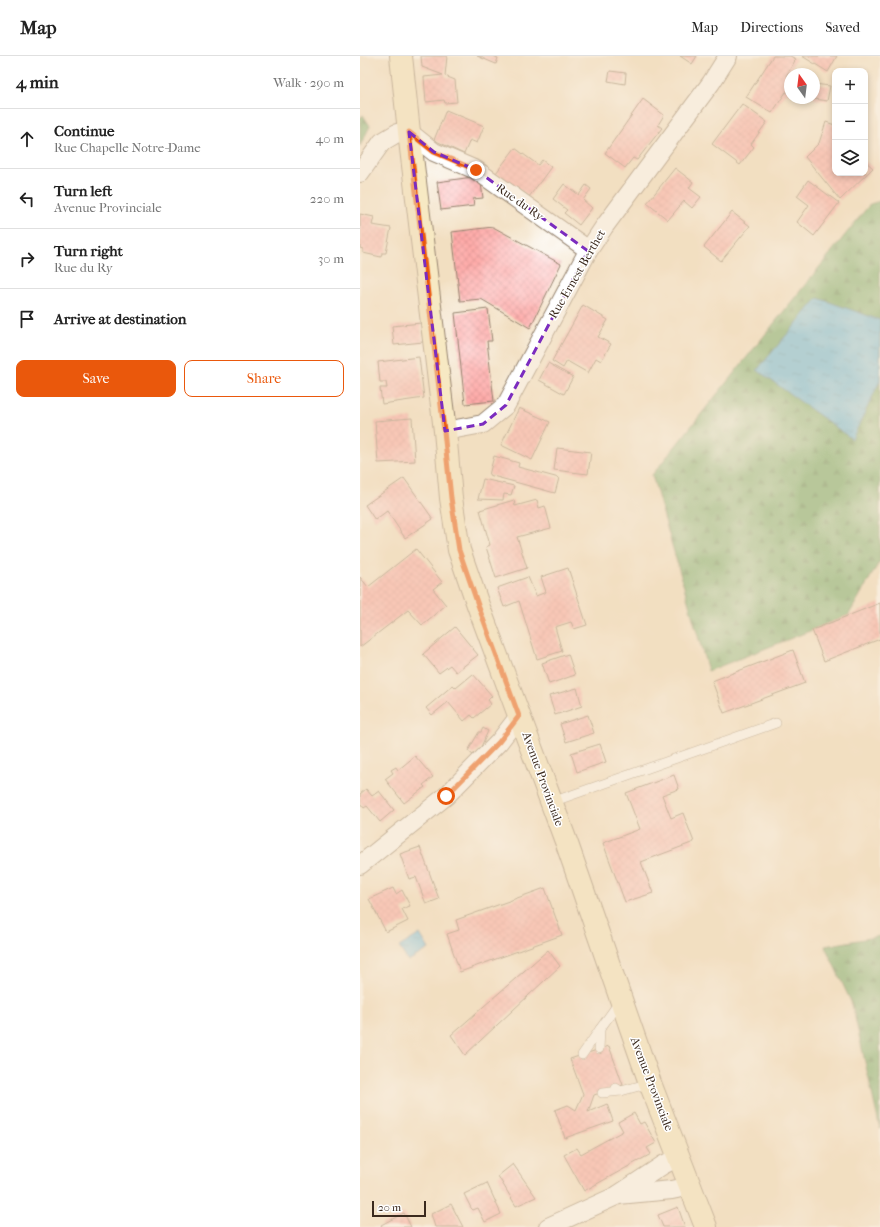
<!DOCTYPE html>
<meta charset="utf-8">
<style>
:root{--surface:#fff;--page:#f6f6f6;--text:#222;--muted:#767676;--line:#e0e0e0;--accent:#ea580c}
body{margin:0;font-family:"IM FELL French Canon",serif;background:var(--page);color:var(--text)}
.controls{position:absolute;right:12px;top:12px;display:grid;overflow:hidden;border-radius:8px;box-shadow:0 2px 6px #0003}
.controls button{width:36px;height:36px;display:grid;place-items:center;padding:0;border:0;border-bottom:1px solid var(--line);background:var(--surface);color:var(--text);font:20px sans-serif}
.compass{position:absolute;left:424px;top:12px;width:36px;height:36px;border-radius:50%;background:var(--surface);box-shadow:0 2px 6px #0003;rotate:346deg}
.scale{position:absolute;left:12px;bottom:10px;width:54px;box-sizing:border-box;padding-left:4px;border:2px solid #3b2a1e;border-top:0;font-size:11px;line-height:14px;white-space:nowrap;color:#3b2a1e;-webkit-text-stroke:3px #fff;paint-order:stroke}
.stop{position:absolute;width:12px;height:12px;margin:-9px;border:3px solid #ea580c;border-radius:50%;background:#fff}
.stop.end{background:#ea580c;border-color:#fff;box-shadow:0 1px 4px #0008}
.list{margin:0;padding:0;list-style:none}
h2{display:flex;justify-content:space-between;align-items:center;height:52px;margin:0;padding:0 16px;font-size:17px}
h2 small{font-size:13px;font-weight:400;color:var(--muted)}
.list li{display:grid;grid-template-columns:26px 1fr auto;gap:12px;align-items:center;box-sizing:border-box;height:60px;padding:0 16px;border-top:1px solid var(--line)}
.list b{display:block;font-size:15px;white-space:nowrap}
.list p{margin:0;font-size:13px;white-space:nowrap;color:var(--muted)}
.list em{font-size:13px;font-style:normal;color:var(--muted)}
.actions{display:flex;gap:8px;padding:12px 16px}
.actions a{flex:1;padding:9px 0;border:1px solid var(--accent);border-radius:8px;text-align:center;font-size:14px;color:var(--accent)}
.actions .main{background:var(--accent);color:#fff}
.icon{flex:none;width:22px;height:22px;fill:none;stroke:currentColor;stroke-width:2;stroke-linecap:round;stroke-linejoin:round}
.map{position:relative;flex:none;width:520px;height:1171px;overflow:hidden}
header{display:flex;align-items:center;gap:24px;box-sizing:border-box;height:56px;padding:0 20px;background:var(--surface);border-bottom:1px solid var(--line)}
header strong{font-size:19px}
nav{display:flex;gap:22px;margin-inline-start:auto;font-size:14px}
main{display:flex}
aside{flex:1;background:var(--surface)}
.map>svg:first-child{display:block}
.forest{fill:url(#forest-firs);stroke:#566b44}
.water{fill:url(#water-ripples);stroke:#527482}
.building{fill:url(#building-cross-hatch)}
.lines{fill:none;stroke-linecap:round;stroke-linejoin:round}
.lane-casing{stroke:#968470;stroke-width:10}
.street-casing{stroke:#968470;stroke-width:20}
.secondary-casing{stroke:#968470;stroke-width:24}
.lane{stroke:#fff;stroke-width:9}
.street{stroke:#fff;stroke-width:18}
.secondary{stroke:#f7e9c3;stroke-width:22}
.route{stroke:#ea580c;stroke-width:5}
.marked{fill:none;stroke:#7b2cbf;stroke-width:3;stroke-dasharray:8 5;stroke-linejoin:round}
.labels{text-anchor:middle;stroke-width:3;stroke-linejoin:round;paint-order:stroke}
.street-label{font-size:12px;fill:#3b2a1e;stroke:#fff}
</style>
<header>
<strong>Map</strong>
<nav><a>Map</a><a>Directions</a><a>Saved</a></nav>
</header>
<main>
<aside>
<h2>4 min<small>Walk · 290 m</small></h2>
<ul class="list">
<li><svg class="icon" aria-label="ahead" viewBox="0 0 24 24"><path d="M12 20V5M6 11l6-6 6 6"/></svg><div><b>Continue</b><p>Rue Chapelle Notre-Dame</p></div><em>40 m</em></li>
<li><svg class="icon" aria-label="left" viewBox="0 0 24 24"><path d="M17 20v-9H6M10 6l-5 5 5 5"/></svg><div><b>Turn left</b><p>Avenue Provinciale</p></div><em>220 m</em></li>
<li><svg class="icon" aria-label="right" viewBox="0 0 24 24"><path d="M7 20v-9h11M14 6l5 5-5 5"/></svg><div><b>Turn right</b><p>Rue du Ry</p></div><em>30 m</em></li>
<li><svg class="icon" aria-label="arrive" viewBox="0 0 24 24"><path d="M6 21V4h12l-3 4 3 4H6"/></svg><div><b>Arrive at destination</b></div></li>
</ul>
<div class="actions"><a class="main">Save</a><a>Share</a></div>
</aside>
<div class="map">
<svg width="520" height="1171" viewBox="0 0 520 1171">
<defs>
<pattern id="forest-firs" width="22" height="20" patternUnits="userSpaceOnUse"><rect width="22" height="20" fill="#71ac6b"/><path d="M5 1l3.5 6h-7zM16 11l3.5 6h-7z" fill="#5e8c57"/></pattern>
<pattern id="water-ripples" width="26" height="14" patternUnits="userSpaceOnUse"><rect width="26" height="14" fill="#69bde5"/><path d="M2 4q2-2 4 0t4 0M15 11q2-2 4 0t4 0" fill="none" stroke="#589ab9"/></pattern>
<pattern id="building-cross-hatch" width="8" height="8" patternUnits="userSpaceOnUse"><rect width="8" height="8" fill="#feaaa8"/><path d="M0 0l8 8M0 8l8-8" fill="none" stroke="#db9290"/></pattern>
</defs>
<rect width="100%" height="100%" fill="#fff"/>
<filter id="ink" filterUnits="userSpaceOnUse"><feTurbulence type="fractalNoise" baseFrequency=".025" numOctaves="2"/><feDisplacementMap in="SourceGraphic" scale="8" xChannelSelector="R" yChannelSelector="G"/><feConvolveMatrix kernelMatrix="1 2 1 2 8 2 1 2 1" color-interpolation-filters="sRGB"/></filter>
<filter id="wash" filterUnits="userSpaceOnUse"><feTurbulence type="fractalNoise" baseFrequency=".012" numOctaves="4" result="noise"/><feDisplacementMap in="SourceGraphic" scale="16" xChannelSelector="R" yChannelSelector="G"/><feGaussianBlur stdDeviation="0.9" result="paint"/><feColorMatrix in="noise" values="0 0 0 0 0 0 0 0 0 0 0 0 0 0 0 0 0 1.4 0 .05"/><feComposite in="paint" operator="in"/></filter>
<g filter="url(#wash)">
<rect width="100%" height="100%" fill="#f2dfc1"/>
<g class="forest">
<polygon points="3,59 10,70 0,90 0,62"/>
<polygon points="520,145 520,505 488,560 348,615 292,419 510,148"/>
<polygon points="520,880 520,1073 492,948 465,890"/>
</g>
<g class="water">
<polygon points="458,242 520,264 520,325 492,383 397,314"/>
<polygon points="60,878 69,893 48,905 39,891"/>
</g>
<g id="blocks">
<g class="building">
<polygon points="61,0 87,0 85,20 95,24 97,46 85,47 84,44 66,46 64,21 83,19 62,11"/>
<polygon points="117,0 133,0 138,2 136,8"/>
<polygon points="320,0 337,0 332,8"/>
<polygon points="413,0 430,0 436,3 426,20 430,23 430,37 426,36 412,57 386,41"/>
<polygon points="442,0 477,0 468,16"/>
<polygon points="250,15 266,17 265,28 248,25"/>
<polygon points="454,28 470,30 467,45 454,43"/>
<polygon points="283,43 304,59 298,69 302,72 277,104 273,102 265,112 245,97"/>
<polygon points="382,48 407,66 391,88 394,91 380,109 352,88"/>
<polygon points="86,54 124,70 117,87 110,84 104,98 74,84"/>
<polygon points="466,66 475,69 475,117 505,117 505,105 513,112 480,144 445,101 459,87"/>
<polygon points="155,92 178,109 182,104 191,111 169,141 136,117"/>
<polygon points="315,112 333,126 329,132 341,141 332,152 324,145 308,164 287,147"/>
<polygon points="120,120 123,142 113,143 114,150 81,154 77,126"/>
<polygon points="448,124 479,147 454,180 437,166 449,149 437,140"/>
<polygon points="204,128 219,139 226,129 231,133 223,144 232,152 219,169 204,157 207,154 193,143"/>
<polygon points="372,156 390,170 361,205 344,191"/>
<polygon points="0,158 14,161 12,169 31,172 26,197 22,197 21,201 3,197 3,193 0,192"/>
<polygon points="133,171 201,208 170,272 121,243 100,245 92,176"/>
<polygon points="223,249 248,264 238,281 251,288 241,305 236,302 228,317 207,305 203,312 192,305"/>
<polygon points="128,253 132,285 127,285 134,345 105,348 95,257"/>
<polygon points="61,267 63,286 34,289 32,270"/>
<polygon points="59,301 64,342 22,348 20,332 27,332 26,326 20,326 18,306"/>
<polygon points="188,307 213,321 204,338 179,324"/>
<polygon points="159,352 190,366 172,404 141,389"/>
<polygon points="52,362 55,405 18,407 15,365"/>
<polygon points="197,392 231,396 228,418 194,414"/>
<polygon points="134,400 159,407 158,411 199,422 195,437 129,419"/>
<polygon points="44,422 73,463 45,482 27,455 15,464 5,449"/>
<polygon points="123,423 154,430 151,439 144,438 143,444 118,443"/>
<polygon points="154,444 155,450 177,444 179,452 185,450 191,472 157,481 167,512 136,522 126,491 130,489 120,454"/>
<polygon points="56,493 82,526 73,533 86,549 62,569 48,554 0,591 0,521 8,531"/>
<polygon points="208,512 227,569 214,573 211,566 195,571 202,595 177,603 159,545 144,551 137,532 168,521 176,540 186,536 181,521"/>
<polygon points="520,547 520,583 464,605 452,574"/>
<polygon points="95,571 118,599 96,616 90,609 79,617 63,598"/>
<polygon points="433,594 445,627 364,657 352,625"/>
<polygon points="208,598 215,619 189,628 182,607"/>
<polygon points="113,618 132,640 128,644 131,648 114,662 111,659 104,665 88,646 72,659 66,652 93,629 96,632"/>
<polygon points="217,632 222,650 195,659 189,640"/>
<polygon points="228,659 234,677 206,686 200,668"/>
<polygon points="123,672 128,675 121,691 113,699 108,695 119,676 121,676"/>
<polygon points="240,688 246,706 217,716 211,697"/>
<polygon points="55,700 73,721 63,729 65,731 44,747 25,723 33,717 31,714 36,711 38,714"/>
<polygon points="314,719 319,733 302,739 311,762 323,757 334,786 281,806 293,837 265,846 243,787 280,773 266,737"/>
<polygon points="6,733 12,740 19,735 34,754 20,766 7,750 4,752 0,747 0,738"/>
<polygon points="60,791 79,843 66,848 56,821 49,823 40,798"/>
<polygon points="33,832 36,838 42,834 50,850 42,853 48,865 26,876 9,843"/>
<polygon points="185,832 202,879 100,916 87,878 99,874 96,864"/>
<polygon points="188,894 200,910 105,999 91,979"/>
<polygon points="249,990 263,1029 234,1039 228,1056 247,1048 253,1065 205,1082 195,1054 208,1049 216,1054 223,1038 210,1003"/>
<polygon points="274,1057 280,1068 284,1066 296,1087 287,1092 291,1098 224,1135 204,1099 217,1092 221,1098 263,1075 258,1066"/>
<polygon points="153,1108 176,1141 156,1150 138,1120"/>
<polygon points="127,1127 141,1158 125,1166 118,1152 113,1154 111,1152 104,1138"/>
<polygon points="91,1148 103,1171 75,1171 71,1158"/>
<polygon points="318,1151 325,1171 303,1171 298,1159"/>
<polygon points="44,1157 51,1171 22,1171 21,1169"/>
</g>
</g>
</g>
<g filter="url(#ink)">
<use href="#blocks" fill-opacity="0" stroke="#968470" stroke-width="1"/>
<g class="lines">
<g class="lane-casing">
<g id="lane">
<polyline points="192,746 416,667"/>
<polyline points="239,993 240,973 260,945"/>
<polyline points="222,999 240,973"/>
<polyline points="256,1032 261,1035 290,1027"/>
<polyline points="242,1037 261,1035"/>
</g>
</g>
<g class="street-casing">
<g id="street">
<polyline points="0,117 22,86 37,77 49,76 74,96 116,114 223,190 228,195"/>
<polyline points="85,375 123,368 146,349 228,195 244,171 351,27 368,0"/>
<polyline points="0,809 86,740 139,686 159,660"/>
<polyline points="258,1139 312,1134 331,1130"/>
<polyline points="188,1171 256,1140 303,1109 319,1101"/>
</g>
</g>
<g class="secondary-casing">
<polyline id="secondary" points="41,0 49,76 85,375 91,442 99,494 118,549 207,788 290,1027 346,1171"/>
</g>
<use href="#lane" class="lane"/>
<use href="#street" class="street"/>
<use href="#secondary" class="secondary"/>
</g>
</g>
<g class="lines" filter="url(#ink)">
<polyline class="route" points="86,740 139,686 159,660 118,549 99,494 91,442 84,375 49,76 74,96 116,114"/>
</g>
<path d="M0 0H520V1171H0ZM49,76l25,20 42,18 112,81 -82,154 -23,19 -38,7z" fill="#f2dfc1" fill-opacity=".55" fill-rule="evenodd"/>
<path class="marked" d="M49,76l25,20 42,18 112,81 -82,154 -23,19 -38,7z"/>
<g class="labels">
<g class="street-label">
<text transform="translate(160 146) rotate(35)" y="4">Rue du Ry</text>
<text transform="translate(217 218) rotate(-60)" y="4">Rue Ernest Berthet</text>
<text transform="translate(183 723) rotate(70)" y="4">Avenue Provinciale</text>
<text transform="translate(292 1028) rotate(69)" y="4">Avenue Provinciale</text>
</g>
</g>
</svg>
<div class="controls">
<button>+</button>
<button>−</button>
<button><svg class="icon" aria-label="layers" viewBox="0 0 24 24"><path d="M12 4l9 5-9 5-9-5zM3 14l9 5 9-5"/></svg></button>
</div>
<svg class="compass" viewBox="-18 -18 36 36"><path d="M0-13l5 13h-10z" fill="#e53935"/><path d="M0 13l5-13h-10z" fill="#767676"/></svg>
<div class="scale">20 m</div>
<div class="stop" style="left:86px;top:740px"></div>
<div class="stop end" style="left:116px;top:114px"></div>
</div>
</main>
